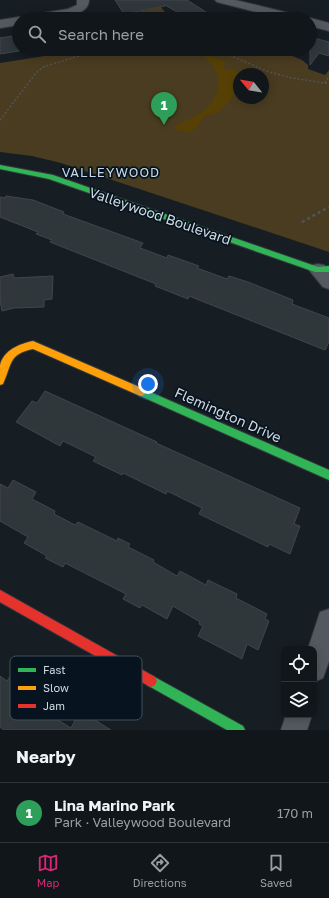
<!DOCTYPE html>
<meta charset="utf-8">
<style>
:root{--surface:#10161a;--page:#1e2327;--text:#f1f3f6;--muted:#9c9fa2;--line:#303539;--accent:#db2777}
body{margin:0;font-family:"Golos Text",sans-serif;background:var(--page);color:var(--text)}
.controls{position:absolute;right:12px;bottom:12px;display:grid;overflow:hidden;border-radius:8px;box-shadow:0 2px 10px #0003}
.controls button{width:36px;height:36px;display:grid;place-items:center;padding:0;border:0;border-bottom:1px solid var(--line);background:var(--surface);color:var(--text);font:20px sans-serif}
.compass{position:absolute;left:233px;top:68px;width:36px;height:36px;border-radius:50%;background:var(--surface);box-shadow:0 2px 10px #0003;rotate:300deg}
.you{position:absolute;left:148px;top:384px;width:14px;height:14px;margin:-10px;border:3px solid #fff;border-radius:50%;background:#1a73e8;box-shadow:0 0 0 6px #1a73e833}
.badge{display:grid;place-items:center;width:26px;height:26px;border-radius:50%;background:var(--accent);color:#fff;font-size:13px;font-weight:700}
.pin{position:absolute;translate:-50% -33px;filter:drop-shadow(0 1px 2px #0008)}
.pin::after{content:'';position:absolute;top:21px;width:14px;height:12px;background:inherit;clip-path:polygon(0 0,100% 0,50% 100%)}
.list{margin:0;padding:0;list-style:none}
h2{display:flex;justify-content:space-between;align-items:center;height:52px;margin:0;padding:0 16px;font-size:17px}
h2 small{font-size:13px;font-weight:400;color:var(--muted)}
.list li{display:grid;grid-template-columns:26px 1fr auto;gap:12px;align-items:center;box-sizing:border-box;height:60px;padding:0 16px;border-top:1px solid var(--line)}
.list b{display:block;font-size:15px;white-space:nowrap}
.list p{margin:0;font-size:13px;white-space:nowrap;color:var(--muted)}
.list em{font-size:13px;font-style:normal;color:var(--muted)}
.icon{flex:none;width:22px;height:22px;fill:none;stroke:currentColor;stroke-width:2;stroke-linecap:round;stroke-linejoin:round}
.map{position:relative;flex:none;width:329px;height:730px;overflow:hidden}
.search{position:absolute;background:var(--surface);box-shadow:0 2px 10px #0003;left:12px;right:12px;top:12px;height:44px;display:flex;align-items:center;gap:10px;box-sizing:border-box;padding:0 14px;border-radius:22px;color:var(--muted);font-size:15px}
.sheet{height:112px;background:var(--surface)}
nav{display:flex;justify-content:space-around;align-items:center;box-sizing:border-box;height:56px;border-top:1px solid var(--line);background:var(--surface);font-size:11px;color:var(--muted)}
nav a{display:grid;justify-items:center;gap:2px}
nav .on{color:var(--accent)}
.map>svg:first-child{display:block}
.green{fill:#4a3c20;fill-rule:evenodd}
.forest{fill:#564005}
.building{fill:#30373b;stroke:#40474c}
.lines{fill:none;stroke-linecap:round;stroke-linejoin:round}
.street-casing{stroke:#34393f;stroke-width:2}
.fast-casing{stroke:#34393f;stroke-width:2}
.slow-casing{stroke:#34393f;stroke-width:2}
.jam-casing{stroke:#34393f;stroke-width:2}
.path-far1{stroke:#50555a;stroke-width:1.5;stroke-dasharray:2 2;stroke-linecap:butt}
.path{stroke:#50555a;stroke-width:2.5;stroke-dasharray:3 3;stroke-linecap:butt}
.street{fill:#53595e;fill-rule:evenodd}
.fast{fill:#30b455;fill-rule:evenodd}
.slow{fill:#ff9f0a;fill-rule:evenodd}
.jam{fill:#e5322d;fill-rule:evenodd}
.labels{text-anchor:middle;stroke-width:3.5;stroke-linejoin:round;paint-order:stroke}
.far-neighbourhood-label{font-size:13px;letter-spacing:1px;fill:#c5d7e7;stroke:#07141f}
.street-label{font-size:14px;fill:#d0d9e1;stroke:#07141f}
.key{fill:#07141f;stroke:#434f59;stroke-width:1}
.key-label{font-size:11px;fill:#d0d9e1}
</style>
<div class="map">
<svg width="329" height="730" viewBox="0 0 329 730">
<rect width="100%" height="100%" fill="#161d23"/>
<g class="green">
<polygon points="161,7 170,19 105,19"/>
<path d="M76,49h200l26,11 6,5v4l17,6 4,-5v182l-268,-89 -29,-7 -32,-4v-89l51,-8zM239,74h24v24h-24z"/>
</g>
<path class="forest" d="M204,54l20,7 1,2 -2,2 2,4c7,2 10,-1 15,5h-1l-2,12 -5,12 -13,14 -16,5 -5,9 -9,7 -16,-5c10,-9 25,-10 34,-20 3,-2 5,-7 7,-10 9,-16 4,-29 -9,-41z"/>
<g class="building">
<polygon points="115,0 187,0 217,19 189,19 165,5 165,6 124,14"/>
<polygon points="19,35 19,51 0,54 0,38"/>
<polygon points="310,37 329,42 329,56 319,53 310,65"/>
<polygon points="6,196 33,200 64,212 63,214 143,243 140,248 167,258 168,255 185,261 199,266 197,268 227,279 229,276 248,282 293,300 292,304 329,318 329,342 325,350 189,296 188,299 155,286 156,284 50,242 52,240 36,234 38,232 0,217 0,197 5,198"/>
<polygon points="13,274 14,278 53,276 52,299 44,300 44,307 14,308 2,311 0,301 0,277"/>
<polygon points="45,391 135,432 157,442 156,443 300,508 294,524 300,526 290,554 269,544 268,547 199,514 202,508 167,491 166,494 123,473 122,475 93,461 96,457 63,441 60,446 16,422 32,401 37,403"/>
<polygon points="13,480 36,492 32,499 55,511 54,514 75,525 78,522 117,541 118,538 130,544 128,547 154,560 153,562 177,576 180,571 206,585 208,580 237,594 236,598 267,614 265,619 269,621 258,650 247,644 242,659 198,636 203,626 199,624 200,622 173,606 167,619 142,605 140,608 123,599 126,594 65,563 63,567 45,558 47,556 24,543 28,537 0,521 0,484 8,488"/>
<polygon points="12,674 33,688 35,685 53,696 45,712 71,728 80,711 111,730 4,730 0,727 0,676 7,681"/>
</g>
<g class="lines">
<g class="street-casing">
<g id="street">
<path d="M77,0h12c0,21 -50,19 -64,19l2,-3 4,-1 37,-6 9,-4z"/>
<polygon points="215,0 235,0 301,16 303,19 283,19 217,2"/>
<polygon points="19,17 24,19 19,19 19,25 0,28 0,20"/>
<polygon points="310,18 329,23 329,31 310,26 310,19 308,19"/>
<polygon points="318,264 324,265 329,271 329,289 323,287 309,270 312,265"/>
<polygon points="329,609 329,661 323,678 314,682 314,649 308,649 320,612"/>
<polygon points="286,715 312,715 307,730 281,730"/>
</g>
</g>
<g class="fast-casing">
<g id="fast">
<polygon points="0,165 53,175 318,267 329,266 329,272 315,272 49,179 0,169"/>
<polygon points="141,388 329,470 329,480 138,395 136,392 138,389"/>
<polygon points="151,675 243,726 245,730 227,730 147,685 145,681 147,677"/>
</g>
</g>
<g class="slow-casing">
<path id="slow" d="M33,341l111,48 2,3 -2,3 -3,1 -3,-1 -105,-46c-25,5 -21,16 -30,35l-3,1c0,-6 0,-14 0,-20 4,-15 19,-21 33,-24z"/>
</g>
<g class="jam-casing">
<polygon id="jam" points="0,590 155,677 157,681 155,685 151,687 147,685 0,602"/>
</g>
<g class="path-far1">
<polyline points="94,16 96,19"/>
<polyline points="215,49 269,72 292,78 325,83 329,76"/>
<polyline points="325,83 329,84"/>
<polyline points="0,120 36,73 43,67 102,49"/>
</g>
<polyline class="path" points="302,222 329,207"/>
<use href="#street" class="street"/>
<use href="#fast" class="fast"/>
<use href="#slow" class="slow"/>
<use href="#jam" class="jam"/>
</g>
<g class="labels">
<g class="far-neighbourhood-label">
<text x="111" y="177">VALLEYWOOD</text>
</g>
<g class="street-label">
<text transform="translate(160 216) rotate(19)" y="5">Valleywood Boulevard</text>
<text transform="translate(228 415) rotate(24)" y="5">Flemington Drive</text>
</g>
</g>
<rect x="10" y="656" width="132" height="64" rx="6" class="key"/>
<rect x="18" y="668" width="18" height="4" fill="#30b455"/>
<rect x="18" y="686" width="18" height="4" fill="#ff9f0a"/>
<rect x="18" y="704" width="18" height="4" fill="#e5322d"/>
<g class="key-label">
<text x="43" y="674">Fast</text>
<text x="43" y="692">Slow</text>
<text x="43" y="710">Jam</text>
</g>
</svg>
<div class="controls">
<button><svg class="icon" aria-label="locate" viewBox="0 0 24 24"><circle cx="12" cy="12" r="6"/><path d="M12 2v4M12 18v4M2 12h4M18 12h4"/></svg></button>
<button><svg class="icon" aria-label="layers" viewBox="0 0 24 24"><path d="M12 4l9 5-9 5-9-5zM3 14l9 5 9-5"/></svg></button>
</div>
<svg class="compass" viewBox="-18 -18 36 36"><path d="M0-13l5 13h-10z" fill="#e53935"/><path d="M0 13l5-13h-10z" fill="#9c9fa2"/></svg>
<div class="you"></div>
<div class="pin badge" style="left:164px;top:125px;background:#2e9e5b">1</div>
<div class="search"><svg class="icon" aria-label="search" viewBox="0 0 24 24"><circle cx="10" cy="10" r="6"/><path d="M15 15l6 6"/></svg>Search here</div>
</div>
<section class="sheet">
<h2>Nearby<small></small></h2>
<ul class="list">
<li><span class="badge" style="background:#2e9e5b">1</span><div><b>Lina Marino Park</b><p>Park · Valleywood Boulevard</p></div><em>170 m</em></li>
</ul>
</section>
<nav>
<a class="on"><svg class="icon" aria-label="map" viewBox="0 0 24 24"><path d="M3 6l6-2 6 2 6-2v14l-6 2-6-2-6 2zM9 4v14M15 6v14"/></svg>Map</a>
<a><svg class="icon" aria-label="directions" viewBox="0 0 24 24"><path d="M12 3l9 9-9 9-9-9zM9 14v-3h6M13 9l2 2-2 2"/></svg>Directions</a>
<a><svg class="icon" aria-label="saved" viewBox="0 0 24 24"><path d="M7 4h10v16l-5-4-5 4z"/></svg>Saved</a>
</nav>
